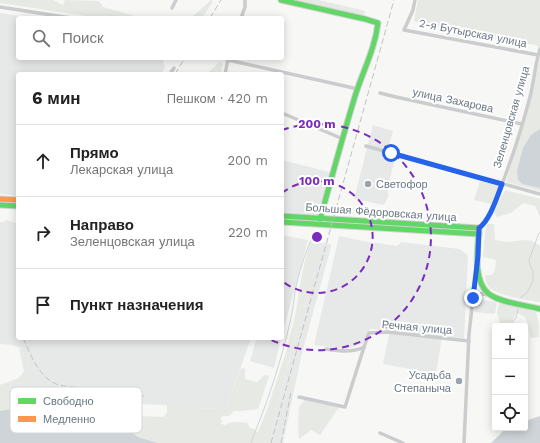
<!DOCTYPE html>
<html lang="ru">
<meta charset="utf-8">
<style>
:root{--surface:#fff;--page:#f2f2f2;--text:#222;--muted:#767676;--line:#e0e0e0}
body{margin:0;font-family:"Work Sans",sans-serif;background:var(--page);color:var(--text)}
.controls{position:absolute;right:12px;bottom:12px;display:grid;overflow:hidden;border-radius:4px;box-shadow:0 2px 10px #0003}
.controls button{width:36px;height:36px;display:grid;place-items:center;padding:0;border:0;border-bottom:1px solid var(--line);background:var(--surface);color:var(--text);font:20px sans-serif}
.stop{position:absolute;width:12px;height:12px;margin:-9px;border:3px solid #2563eb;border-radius:50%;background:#fff}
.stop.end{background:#2563eb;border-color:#fff;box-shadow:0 1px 4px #0008}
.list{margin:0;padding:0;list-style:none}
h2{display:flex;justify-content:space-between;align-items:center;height:52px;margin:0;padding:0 16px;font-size:17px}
h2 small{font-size:13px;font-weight:400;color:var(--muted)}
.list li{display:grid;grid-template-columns:26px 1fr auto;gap:12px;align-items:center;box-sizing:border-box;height:72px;padding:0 16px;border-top:1px solid var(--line)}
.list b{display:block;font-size:15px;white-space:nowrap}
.list p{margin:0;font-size:13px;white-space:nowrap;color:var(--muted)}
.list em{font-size:13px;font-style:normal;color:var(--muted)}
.icon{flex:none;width:22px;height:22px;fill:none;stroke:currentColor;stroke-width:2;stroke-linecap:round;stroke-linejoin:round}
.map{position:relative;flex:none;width:540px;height:443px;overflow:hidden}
.search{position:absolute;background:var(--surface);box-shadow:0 2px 10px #0003;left:16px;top:16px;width:268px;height:44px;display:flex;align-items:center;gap:10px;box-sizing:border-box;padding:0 14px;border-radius:4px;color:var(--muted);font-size:15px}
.panel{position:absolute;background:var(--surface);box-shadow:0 2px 10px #0003;left:16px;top:72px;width:268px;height:268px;border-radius:4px}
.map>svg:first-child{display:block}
.built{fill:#e7e8e8}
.green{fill:#e6e9e4}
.water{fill:#ced4d7}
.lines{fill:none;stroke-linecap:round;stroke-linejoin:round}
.stream{stroke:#ced4d7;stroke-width:1}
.fast-casing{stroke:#d3d3d4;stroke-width:7}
.slow-casing{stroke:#d3d3d4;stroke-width:7}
.street{stroke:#cbcccd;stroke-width:3.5}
.fast{stroke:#63d668;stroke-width:5}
.slow{stroke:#ff974d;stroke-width:5}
.rail{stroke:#c1c2c3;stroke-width:1;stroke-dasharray:6 3;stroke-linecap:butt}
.route{stroke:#2563eb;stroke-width:5}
.ring{fill:none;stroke:#7b2cbf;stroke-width:2;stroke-dasharray:7 5}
.poi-dot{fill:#9ba4ac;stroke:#fff;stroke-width:1.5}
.labels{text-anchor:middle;stroke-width:4;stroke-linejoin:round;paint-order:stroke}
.street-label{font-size:11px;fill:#697784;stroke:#fff}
.poi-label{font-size:11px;fill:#697784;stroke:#fff;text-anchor:start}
.key{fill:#fff;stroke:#d2d6da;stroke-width:1}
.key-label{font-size:11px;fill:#697784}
.centre{fill:#7b2cbf;stroke:#fff;stroke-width:2}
.ring-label{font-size:12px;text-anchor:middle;font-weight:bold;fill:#7b2cbf;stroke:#fff;stroke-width:4;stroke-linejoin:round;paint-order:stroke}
</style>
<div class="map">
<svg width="540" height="443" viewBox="0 0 540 443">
<rect width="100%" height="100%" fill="#f7f7f6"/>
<g class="built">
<polygon points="0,13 32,18 18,18 18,58 162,58 165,67 161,74 18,74 18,196 0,194"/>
<polygon points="373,125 393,131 386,156 395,158 388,187 388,197 384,205 354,199"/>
<polygon points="282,160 333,173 321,215 282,212"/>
<polygon points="6,220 16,223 17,221 18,222 18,338 251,338 226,409 192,408 184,406 118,403 87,407 32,398 27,352 24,349 12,345 0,344 0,222 4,222"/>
<polygon points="282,235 308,240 282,335"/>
<polygon points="339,236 373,243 378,243 397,246 401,242 460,249 468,256 464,338 442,336 436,374 383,364 390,330 370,329 362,344 346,349 314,345"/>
<polygon points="322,243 331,244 331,247 301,357 283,443 269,443 277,414 282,387"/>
<polygon points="476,299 497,302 495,314 474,312"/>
<polygon points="257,338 281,338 274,368 250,361"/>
</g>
<g class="green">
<polygon points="0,0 53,0 63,5 65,0 99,1 103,7 142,18 100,18 0,3"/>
<polygon points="211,0 212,0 212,3 202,18 191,18"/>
<polygon points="294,0 319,0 365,11 363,17"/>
<path d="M418,0h122v49c-3,-5 -8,-5 -13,-5l-113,-23z"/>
<polygon points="540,58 540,191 506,182 527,111"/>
<polygon points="219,62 223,64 221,74 207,74"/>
<polygon points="480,181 499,186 491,204 474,200"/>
<polygon points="505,190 540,199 540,217 535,206 523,203 511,213 497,217 494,212"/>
<polygon points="282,218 469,230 469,231 282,220"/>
<path d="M487,224h7l1,16 12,2 17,-2 8,1 8,5v56c-12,-2 -43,-6 -51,-15 -2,-2 -3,-5 -4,-8l1,-4h6l3,-5 1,-10 -3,-1 -10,-2 2,-23z"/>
<path d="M310,242l12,1 -40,144 -5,27 -8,29h-111l-20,-6 -22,-17 4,-1 12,2 5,-5 27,1 3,-5v-7l17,1 8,2 34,1 15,-41 4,1v10l12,3 8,-7 4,1 -11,33 -16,2h-8l-5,5h-7l-2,3 2,2 -1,3 4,1c7,-4 15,-3 22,-2l3,5 4,1 1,2 3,1 10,-25 18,-55 10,-40 4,-27 5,-25z"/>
<path d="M499,302l14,3 23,7 3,12v13l-8,1c-3,-7 -2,-14 -6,-21l-8,-4 -2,2 -5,11h-11l1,-3 -3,-10z"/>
<polygon points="19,349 24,349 27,352 32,398 20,407 0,411 0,385 19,378 24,371"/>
<polygon points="307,397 339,407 320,435 311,430 299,439 298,427 299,407"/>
</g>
<g class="water">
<polygon points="540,129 540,188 523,184 518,180 517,171 523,148 531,135"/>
<polygon points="20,407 116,420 138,437 158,443 0,443 0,411"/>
<polygon points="540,416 540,443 491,443 506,428 525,428 525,421"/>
</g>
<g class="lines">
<g class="stream">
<polyline points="521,298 521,297 527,293 533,281 533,271 530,265 529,260 539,233"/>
<polyline points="513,326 513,321 516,318 518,309"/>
<path d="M251,443c4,-12 9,-23 13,-34 11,-30 20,-60 27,-91 2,-9 3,-18 4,-27 4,-18 9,-36 17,-53"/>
</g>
<g class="fast-casing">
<g id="fast">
<path d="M281,0l84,19 13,4c-3,25 -14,46 -22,70 -13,42 -24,84 -36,126"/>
<polyline points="0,205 18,206"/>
<path d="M282,216l197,12c-1,19 -7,53 10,66 12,9 37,11 51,15"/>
<polyline points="282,222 479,234"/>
</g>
</g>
<g class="slow-casing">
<polyline id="slow" points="0,199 18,200"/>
</g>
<g class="street">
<polyline points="415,0 413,10 404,30 538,55"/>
<polyline points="0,7 71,18"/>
<polyline points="172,8 176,0"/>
<polyline points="241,18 245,7 245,0"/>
<polyline points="228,60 358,89"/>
<polyline points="170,74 174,68"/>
<polyline points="225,74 228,59"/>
<polyline points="380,93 396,97 522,124"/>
<polyline points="282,113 343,139"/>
<polyline points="366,146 540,194"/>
<path d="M479,228c10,-7 13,-21 18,-31 13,-32 24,-66 33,-100 4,-16 5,-32 10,-48"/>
<polyline points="474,293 490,295"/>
<path d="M326,349c13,2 26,4 38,-2l5,-14 19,-1 81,9"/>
<polyline points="299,397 345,407 364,347"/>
<polyline points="380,433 403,443"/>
<polyline points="464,443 469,334 476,271"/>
</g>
<use href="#fast" class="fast"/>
<use href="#slow" class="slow"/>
<g class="rail">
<polyline points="210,18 221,0"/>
<polyline points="175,74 185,58"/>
<path d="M23,338c8,17 15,38 33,46 3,1 7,2 10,2l78,10"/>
<polyline points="271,443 394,0"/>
<polyline points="281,443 291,392"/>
</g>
</g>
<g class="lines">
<path class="route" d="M391,153l111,31c-5,13 -12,36 -23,44l-1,28 -5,42"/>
</g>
<g class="ring">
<path d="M282 193A56 56 0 1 1 282 281"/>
<path d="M282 130A113 113 0 1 1 267 338"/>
</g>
<g class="poi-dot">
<circle cx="368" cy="184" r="4"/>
<circle cx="459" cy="381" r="4"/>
</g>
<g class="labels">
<g class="street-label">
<text transform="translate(473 33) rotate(11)" y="4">2-я Бутырская улица</text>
<text transform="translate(453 100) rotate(12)" y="4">улица Захарова</text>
<text transform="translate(511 117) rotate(-74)" y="4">Зеленцовская улица</text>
<text transform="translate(381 212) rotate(4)" y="4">Большая Фёдоровская улица</text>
<text transform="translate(417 327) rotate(5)" y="4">Речная улица</text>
</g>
<g class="poi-label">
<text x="376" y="188">Светофор</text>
<text x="451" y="379" text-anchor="end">Усадьба<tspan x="451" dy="13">Степаныча</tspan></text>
</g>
</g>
<rect x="10" y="387" width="132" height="46" rx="6" class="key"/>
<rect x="18" y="398" width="18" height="6" fill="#63d668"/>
<rect x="18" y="416" width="18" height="6" fill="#ff974d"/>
<g class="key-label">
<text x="43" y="405">Свободно</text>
<text x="43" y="423">Медленно</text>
</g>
<circle cx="317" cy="237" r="6" class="centre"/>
<g class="ring-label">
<text x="317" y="128">200 m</text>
<text x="317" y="185">100 m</text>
</g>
</svg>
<div class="controls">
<button>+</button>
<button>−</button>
<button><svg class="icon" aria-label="locate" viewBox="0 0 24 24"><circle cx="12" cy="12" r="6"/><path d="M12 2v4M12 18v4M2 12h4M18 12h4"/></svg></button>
</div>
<div class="stop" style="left:391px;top:153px"></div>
<div class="stop end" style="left:473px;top:298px"></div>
<div class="search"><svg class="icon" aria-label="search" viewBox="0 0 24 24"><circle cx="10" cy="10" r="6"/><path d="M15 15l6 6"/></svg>Поиск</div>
<section class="panel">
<h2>6 мин<small>Пешком · 420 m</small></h2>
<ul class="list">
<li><svg class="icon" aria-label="ahead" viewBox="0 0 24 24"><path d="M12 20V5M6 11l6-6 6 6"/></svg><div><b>Прямо</b><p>Лекарская улица</p></div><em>200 m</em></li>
<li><svg class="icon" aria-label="right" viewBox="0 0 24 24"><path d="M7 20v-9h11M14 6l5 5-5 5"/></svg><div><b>Направо</b><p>Зеленцовская улица</p></div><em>220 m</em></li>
<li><svg class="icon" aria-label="arrive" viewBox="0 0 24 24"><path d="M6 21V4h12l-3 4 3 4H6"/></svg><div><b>Пункт назначения</b></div></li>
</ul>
</section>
</div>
